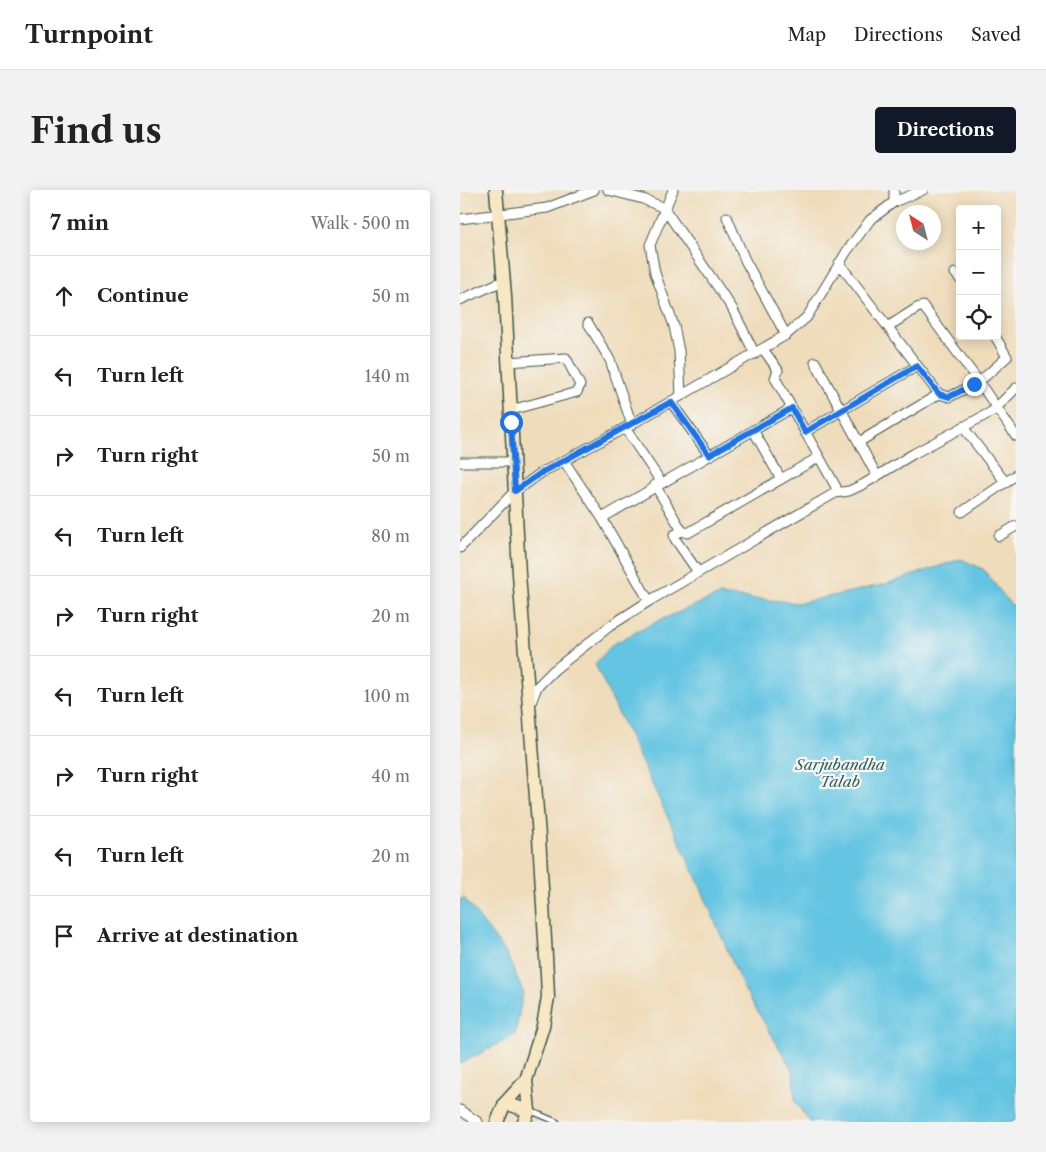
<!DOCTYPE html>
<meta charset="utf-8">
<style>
:root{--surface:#fff;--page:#f2f2f2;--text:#222;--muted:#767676;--line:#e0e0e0;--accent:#111827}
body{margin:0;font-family:"Libre Caslon Text",serif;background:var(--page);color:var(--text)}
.controls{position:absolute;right:15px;top:15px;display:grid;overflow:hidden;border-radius:5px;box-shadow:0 2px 12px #0003}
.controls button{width:45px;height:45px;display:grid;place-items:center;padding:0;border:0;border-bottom:1px solid var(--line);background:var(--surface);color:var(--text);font:25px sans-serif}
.compass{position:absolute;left:436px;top:15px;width:45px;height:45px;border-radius:50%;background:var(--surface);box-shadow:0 2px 12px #0003;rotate:324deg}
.stop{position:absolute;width:15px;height:15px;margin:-11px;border:4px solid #1a73e8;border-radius:50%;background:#fff}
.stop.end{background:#1a73e8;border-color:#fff;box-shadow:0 1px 5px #0008}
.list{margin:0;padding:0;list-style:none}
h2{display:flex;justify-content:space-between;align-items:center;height:65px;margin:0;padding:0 20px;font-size:21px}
h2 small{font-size:16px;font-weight:400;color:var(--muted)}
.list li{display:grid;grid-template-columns:32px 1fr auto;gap:15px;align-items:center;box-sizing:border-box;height:80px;padding:0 20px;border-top:1px solid var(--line)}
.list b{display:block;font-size:19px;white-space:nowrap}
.list em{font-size:16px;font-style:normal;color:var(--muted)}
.icon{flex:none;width:28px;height:28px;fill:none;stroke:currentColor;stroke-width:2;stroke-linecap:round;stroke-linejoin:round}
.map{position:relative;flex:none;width:556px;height:932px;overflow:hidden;border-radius:5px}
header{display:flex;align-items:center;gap:30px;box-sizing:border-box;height:70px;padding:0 25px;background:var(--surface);border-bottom:1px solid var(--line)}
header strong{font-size:24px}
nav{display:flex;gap:28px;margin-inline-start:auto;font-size:18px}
.intro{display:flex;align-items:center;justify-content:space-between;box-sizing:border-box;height:120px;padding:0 30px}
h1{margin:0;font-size:35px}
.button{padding:12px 22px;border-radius:5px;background:var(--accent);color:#fff;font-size:18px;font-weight:700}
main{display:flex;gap:30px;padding:0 30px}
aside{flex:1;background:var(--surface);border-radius:5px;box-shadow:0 2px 12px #0003}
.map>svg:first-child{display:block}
.water{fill:#64c5e2;stroke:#42818b}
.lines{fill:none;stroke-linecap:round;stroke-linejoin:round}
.lane-casing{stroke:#3e5548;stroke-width:7}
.street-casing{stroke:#3e5548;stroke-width:11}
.secondary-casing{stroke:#3e5548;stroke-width:15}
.lane{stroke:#fff;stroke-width:4.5}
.street{stroke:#fff;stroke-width:9}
.secondary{stroke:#f7e8c3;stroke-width:12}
.route{stroke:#1a73e8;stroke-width:6}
.labels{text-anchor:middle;stroke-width:4.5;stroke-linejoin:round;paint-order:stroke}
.water-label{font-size:15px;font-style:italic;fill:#305f60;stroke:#f6f6f2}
</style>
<header>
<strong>Turnpoint</strong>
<nav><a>Map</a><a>Directions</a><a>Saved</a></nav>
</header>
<div class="intro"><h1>Find us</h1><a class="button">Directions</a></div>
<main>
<aside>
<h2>7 min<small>Walk · 500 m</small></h2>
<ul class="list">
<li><svg class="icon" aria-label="ahead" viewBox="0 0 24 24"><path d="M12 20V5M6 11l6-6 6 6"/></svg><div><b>Continue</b></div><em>50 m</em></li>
<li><svg class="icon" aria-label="left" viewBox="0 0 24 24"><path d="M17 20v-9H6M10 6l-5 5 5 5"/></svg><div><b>Turn left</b></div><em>140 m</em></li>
<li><svg class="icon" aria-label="right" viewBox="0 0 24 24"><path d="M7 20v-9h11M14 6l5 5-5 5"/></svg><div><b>Turn right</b></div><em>50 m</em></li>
<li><svg class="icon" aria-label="left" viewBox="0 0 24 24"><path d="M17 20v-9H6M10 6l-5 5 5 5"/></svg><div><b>Turn left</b></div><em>80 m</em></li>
<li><svg class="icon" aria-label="right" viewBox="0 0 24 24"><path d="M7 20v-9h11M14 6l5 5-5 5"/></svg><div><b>Turn right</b></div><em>20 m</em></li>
<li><svg class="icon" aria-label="left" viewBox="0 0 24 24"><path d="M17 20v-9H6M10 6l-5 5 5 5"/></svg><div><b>Turn left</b></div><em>100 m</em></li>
<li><svg class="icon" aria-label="right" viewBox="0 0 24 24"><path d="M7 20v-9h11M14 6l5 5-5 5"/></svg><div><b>Turn right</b></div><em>40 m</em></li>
<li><svg class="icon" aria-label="left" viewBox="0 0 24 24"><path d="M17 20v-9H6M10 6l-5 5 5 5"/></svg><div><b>Turn left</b></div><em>20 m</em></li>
<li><svg class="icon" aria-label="arrive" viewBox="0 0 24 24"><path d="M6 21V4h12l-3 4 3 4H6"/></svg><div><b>Arrive at destination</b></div></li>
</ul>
</aside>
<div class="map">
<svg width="556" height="932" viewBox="0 0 556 932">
<rect width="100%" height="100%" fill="#f6f6f2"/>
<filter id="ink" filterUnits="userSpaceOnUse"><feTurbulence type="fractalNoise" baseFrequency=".02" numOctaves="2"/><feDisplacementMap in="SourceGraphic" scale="10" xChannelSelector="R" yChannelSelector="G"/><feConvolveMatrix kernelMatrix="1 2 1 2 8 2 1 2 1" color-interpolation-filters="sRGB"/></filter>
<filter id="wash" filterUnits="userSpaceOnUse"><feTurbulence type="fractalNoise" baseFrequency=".0096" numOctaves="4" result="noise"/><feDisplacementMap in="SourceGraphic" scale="20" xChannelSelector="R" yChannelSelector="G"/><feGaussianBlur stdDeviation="1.12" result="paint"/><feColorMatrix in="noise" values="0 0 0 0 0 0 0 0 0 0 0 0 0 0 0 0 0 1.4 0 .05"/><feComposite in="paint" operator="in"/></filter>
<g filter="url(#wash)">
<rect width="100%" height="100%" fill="#efdcba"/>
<g class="water">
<polygon points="501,369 523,379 551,415 556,415 556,932 349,932 335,911 333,881 283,797 237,689 135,474 153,454 198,431 259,405 340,413 426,394"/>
<polygon points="4,708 46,763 63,802 55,845 0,874 0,709"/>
</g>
</g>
<g filter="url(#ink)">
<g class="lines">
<g class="lane-casing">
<polyline id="lane" points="71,921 97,932"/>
</g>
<g class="street-casing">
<g id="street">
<polyline points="148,0 183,9 204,18 272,118 295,164"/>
<polyline points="213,0 190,55 195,83 214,136 219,161 221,206"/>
<polyline points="434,12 434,0"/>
<polyline points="267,27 285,70 326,145"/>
<polyline points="0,29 87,18 134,0"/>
<polyline points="379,73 479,204 489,207 519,192 556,246"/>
<polyline points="495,83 500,89"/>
<polyline points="0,110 43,91"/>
<polyline points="128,133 150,170 172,235"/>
<polyline points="429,136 457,118 463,116 519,192 547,167 535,146"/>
<polyline points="303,159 318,180 315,188 376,297 375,303"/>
<polyline points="48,172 106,168 120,195 117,202 51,220"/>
<polyline points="355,172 417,286"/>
<polyline points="211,212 249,265"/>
<polyline points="503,237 546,293"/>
<polyline points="165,238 201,292"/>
<polyline points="293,240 321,289"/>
<polyline points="345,242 457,176"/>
<polyline points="399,252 479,204"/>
<polyline points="104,271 142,328 189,411"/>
<polyline points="0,272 53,272"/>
<polyline points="195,295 222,341 228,343 359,267"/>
<polyline points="502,322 556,285"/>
<polyline points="142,328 332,218"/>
<polyline points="222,341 214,345 215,349 238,382"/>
<polyline points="539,346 556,336"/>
<polyline points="0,358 53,303 81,283 165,238 326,145 347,127 387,61 410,30 434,12 463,0"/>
<polyline points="70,515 77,497 94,480 150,436 189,411 375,303 389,301 404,294 453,264 533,221 556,198"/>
<polyline points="0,920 18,932"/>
</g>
</g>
<g class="secondary-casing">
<g id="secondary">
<polyline points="36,0 45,106 59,384 79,647 87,784 88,807 83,836 66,890 69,921 64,932"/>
<polyline points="45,913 69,921"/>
<polyline points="37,932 45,913 66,890"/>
</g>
</g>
<use href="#lane" class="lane"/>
<use href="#street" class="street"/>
<use href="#secondary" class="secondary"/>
</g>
</g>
<g class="lines" filter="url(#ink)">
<polyline class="route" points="51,232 55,301 81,283 211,212 249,265 332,218 345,242 457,176 479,204 489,207 514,194"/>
</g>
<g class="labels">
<g class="water-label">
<text x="380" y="580">Sarjubandha<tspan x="380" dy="17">Talab</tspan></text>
</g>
</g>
</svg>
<div class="controls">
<button>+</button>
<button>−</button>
<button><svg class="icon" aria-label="locate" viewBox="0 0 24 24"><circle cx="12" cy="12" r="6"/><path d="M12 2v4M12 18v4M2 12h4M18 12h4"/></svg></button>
</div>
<svg class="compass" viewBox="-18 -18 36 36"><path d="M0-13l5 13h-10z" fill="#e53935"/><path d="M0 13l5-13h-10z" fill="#767676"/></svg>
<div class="stop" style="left:51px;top:232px"></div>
<div class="stop end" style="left:514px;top:194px"></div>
</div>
</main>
